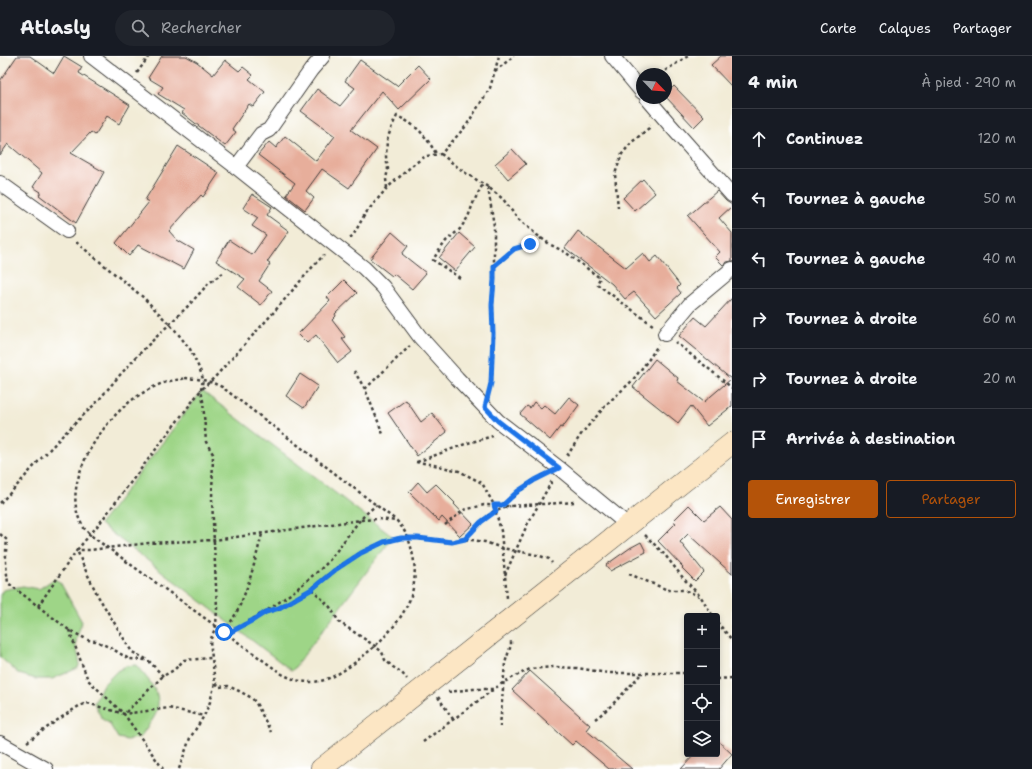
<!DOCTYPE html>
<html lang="fr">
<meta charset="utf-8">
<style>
:root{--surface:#171b24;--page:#20242c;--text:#f1f3f6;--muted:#9ea1a6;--line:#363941;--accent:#b45309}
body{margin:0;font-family:"Shantell Sans",sans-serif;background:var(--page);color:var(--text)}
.controls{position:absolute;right:12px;bottom:12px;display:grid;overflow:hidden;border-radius:4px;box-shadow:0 2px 6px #0003}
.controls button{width:36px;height:36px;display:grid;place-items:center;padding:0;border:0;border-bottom:1px solid var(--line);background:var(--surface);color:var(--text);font:20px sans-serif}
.compass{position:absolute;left:636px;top:12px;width:36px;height:36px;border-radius:50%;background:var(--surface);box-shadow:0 2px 6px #0003;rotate:115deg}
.stop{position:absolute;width:12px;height:12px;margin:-9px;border:3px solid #1a73e8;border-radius:50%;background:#fff}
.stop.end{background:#1a73e8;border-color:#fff;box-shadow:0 1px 4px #0008}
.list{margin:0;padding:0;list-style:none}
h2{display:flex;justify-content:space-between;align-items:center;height:52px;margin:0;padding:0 16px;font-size:17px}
h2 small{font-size:13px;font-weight:400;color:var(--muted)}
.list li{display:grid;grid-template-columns:26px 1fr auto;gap:12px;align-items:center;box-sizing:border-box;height:60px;padding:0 16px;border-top:1px solid var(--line)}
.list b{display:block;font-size:15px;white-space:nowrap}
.list em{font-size:13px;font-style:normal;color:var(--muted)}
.actions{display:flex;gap:8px;padding:12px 16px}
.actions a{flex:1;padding:9px 0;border:1px solid var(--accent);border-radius:4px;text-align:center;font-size:14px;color:var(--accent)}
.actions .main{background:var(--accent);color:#fff}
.icon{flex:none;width:22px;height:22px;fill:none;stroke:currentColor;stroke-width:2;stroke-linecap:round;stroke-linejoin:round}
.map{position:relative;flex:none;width:732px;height:713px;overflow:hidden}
header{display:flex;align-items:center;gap:24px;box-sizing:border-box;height:56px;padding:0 20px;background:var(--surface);border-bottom:1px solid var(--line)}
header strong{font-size:19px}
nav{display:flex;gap:22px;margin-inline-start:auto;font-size:14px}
.search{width:280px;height:36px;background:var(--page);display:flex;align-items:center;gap:10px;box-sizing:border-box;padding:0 14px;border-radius:22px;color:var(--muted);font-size:15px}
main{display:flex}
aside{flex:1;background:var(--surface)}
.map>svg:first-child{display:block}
.green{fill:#9ed587;stroke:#5d7852}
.building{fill:#e7ae9b}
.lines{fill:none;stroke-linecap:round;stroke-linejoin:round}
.street-casing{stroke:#3c3b38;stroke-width:16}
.secondary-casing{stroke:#3c3b38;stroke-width:22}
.path{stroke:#3c3b38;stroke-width:2.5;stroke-dasharray:3 3;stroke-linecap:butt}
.street{stroke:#fff;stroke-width:14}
.secondary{stroke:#fce6c4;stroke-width:21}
.route{stroke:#1a73e8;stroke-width:5}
</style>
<header>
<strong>Atlasly</strong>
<div class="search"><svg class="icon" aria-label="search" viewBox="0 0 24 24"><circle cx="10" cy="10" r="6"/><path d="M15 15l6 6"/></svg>Rechercher</div>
<nav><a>Carte</a><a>Calques</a><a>Partager</a></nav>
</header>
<main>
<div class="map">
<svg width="732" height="713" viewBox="0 0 732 713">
<rect width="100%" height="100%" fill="#fff"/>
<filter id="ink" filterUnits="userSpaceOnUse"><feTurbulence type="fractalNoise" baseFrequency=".025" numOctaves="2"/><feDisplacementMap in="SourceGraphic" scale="8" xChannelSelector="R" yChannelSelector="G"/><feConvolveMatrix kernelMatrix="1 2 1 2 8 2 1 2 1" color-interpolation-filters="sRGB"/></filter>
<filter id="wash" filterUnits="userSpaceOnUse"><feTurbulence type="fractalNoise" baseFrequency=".012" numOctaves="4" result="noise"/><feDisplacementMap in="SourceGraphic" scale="16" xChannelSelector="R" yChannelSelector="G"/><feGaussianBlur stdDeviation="0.9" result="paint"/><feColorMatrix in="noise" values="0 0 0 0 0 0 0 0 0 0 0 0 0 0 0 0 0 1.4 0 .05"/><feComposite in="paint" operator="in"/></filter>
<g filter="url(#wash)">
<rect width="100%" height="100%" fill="#f2ecd7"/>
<g class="green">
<polygon points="202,335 393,481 292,615 100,468"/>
<path d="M54,523l6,3 22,40c-2,6 -5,13 -6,20 -1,10 6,16 2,26l-26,11h-16l-17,-5 -19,-17v-62l3,-5 20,-4 16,3z"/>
<path d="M136,609c13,16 31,32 17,54 -4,6 -9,11 -12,18l-14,3 -9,-2 -9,-15 -7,-4 -8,-16 8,-17 15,-15 9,-5z"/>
</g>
<g id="blocks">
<g class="building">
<polygon points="17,0 30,0 54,17 64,0 82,11 79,17 130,49 119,68 107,60 95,79 91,76 71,97 104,116 76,167 39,139 41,136 33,131 42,117 8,88 0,99 0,25"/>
<polygon points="162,0 186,0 197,6 213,19 225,4 239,15 243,11 253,19 249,23 265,36 253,51 249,48 232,73 236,76 225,90 182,57 184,54 158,38 163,31 148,22"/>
<polygon points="721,0 732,0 732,31 711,9"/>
<polygon points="360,4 397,30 418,9 431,23 399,54 382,35 351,74 377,93 349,132 322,113 306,135 314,142 305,154 286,139 295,127 258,99 269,86 276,92 285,80 316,105 335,80 301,55 317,33 340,50 355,32 345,25"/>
<polygon points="674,30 704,61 694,71 666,41 666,38"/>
<polygon points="178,90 219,117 203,141 201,139 169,175 177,184 194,194 184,213 138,189 129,200 116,187 149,146 145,144"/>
<polygon points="512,93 526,108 508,123 495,108"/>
<polygon points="643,123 655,137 635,155 623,142"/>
<polygon points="717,135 726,145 732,149 732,150 719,162 732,177 732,205 727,206 723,209 715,201 720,196 688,160"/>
<polygon points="252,138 272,151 267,159 289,175 267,206 270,208 259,225 272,235 261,249 238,231 245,223 216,205 229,184 252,199 266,179 252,170 258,162 243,152"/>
<polygon points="578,175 626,212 643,197 650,206 657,200 680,229 677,232 681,237 656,260 634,236 625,243 612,228 565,192"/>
<polygon points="392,176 408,190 402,198 426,217 412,233 394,218 392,220 370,203"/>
<polygon points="459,177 475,191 455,215 439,202"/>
<polygon points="344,224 357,237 335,258 336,260 332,264 345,281 342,283 352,296 338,307 316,279 307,287 298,278 330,245 327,241"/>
<polygon points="732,242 732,350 707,370 691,350 678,367 633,331 655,303 678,322 677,325 704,346 731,323 679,280 695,261 706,270"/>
<polygon points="300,318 318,330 304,352 286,340"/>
<polygon points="569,341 579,349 562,372 560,371 550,384 520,358 527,350 530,352 534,346 541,352 544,349 555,358"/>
<polygon points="406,344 421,366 432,357 447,376 417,400 388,357"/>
<polygon points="418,426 427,436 436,428 455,447 454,448 473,468 460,480 442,461 439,465 409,436"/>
<polygon points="689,449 704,464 720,451 732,464 732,518 688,478 680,486 704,516 695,525 682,512 683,511 658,485 676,467 673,465"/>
<polygon points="641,486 646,496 610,515 606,509 630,492"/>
<polygon points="530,615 590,669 586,674 632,713 609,713 576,685 572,689 512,634"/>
<polygon points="717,684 732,698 719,713 681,713 695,698 717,698"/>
</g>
</g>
</g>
<g filter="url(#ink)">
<use href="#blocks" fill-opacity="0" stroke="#3c3b38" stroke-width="1"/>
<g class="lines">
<g class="street-casing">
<g id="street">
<polyline points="91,0 236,111 364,212 383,231 420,281 457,322 498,365 559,412 628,469"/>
<polyline points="612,0 642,36"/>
<polyline points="647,42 670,69 732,139"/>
<polyline points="236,111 261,78 269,74 311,14 323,0"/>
<polyline points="0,127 67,175"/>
<polyline points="665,278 690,248 732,213"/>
<polyline points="0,687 46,713"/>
</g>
</g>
<g class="secondary-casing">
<polyline id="secondary" points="321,713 732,387"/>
</g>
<g class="path">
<polyline points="495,15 514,0"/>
<polyline points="137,17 149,0"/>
<polyline points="660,18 688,0"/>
<polyline points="441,98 464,116 488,131 503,143 517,162 537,179 551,189 565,196 600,222 597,228 654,270"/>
<polyline points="488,131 494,170 494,224 492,249 493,278 491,327 489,335"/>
<path d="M387,132l-1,-9 2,-10 -2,-12 1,-17 5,-14 5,-10c21,10 28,19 40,39"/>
<polyline points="618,152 615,118 622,98 632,86 649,72 650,68"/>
<polyline points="350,182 354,178 365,158 387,132 414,108 426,100 441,98 466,70 490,32 499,0"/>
<polyline points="76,186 144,242 175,274 190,293 200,314 203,323 201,334 203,345 206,386 213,398 212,443 217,552 216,570 210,585 212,602 184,604 174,614 163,620 124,658"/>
<polyline points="494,210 514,193 530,188 542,182"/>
<polyline points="460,222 433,204 436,199 446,185 460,173 468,161 474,145 483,128"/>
<polyline points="675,286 709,313 732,332"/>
<polyline points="354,315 365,333 383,378"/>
<path d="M185,322c16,1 22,2 37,9l175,134c10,12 13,20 16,35 9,44 -19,75 -51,101 -14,11 -32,25 -51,25 -12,0 -19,-3 -29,-8l-174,-126c-8,-6 -18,-12 -24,-20 -27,-40 15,-103 48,-128 10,-7 23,-15 35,-18 6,-2 12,-2 18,-4z"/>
<polyline points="365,333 410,290"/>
<polyline points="567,400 582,377 608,347 632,325 649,303 658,289"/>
<polyline points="416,406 430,408 459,415 482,427 494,449 501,475 507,542"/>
<polyline points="417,406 468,387 493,380"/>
<polyline points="0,447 13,434 36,408 63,379 97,346 119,320 142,295 188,250 209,227 223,217"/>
<path d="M503,449c13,-12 26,-22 41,-30"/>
<polyline points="445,469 464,454 484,449 510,450 576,446"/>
<path d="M0,478l7,6c-2,16 -1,27 1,43l61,47 19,10 8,1 15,7 18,11 17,1"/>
<polyline points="645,479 665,499 684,523 701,541 713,560"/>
<polyline points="465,483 485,486 502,492 537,499 549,503 552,507"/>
<polyline points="629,518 668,534 684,534 699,540"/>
<polyline points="505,519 527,469 552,425"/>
<polyline points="312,533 330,551 339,566 375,590 382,596 385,604 393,611 401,616 407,623"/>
<polyline points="38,550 77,494 90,494 149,487 214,484 361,464 378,463 397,465"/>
<polyline points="266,556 279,552 312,533 335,514 361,497 384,486 401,482 418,482 452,486 465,483 481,466 493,456 510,450"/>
<polyline points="717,566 732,584"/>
<polyline points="69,574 88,624 124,658 163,713"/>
<path d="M224,576c6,-9 12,-17 16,-27 10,-22 16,-48 22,-71"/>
<path d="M227,578c30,-16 58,-34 84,-57 5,-4 11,-9 16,-14 15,-17 30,-45 50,-58"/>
<polyline points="163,620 148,604 132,596 98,540 83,509 77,494 99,468 201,334 215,321 274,256 315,208 324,199"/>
<polyline points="717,623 732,622"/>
<polyline points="216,627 219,631 228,630 239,635 252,642 257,649 271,676"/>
<polyline points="448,636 473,633 494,633 504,626 530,613 554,611 577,612 608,617 687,617"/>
<polyline points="438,641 453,663"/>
<path d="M595,663c17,-12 32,-30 46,-45"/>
<polyline points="500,671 505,607 511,589 511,585"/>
<polyline points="27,686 59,663 79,650 87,647 124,658 169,652 204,660"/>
<polyline points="423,686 494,633"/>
<polyline points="179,713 190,682 204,660 210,646 215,627 212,602"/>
</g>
<use href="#street" class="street"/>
<use href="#secondary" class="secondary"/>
</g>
</g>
<g class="lines" filter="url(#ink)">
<polyline class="route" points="224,576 227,578 255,563 266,556 279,552 312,533 335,514 361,497 384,486 401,482 418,482 452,486 465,483 481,466 496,455 494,449 503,449 518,435 535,424 559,412 498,365 485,351 491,327 493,278 492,249 494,224 494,210 514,193 530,188"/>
</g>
</svg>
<div class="controls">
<button>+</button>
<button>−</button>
<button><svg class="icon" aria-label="locate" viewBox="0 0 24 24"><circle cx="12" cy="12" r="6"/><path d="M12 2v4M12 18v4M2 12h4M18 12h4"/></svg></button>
<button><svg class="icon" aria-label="layers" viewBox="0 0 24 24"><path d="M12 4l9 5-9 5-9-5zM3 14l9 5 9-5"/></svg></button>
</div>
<svg class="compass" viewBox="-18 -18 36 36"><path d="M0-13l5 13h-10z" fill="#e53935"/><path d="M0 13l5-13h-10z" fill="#9ea1a6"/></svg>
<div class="stop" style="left:224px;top:576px"></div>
<div class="stop end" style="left:530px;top:188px"></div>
</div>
<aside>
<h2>4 min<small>À pied · 290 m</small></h2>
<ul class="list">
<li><svg class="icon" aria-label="ahead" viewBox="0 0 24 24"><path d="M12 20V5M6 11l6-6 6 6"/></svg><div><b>Continuez</b></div><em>120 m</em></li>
<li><svg class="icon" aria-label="left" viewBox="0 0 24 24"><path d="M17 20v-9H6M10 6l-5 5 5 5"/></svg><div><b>Tournez à gauche</b></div><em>50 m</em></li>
<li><svg class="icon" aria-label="left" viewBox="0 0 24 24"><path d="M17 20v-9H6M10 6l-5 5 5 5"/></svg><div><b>Tournez à gauche</b></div><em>40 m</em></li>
<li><svg class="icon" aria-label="right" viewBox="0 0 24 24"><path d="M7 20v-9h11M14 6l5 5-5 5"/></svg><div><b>Tournez à droite</b></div><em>60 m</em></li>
<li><svg class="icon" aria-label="right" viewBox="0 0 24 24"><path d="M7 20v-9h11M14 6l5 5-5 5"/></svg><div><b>Tournez à droite</b></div><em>20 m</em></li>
<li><svg class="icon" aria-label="arrive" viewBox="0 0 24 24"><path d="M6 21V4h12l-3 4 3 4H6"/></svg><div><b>Arrivée à destination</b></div></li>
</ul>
<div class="actions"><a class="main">Enregistrer</a><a>Partager</a></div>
</aside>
</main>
